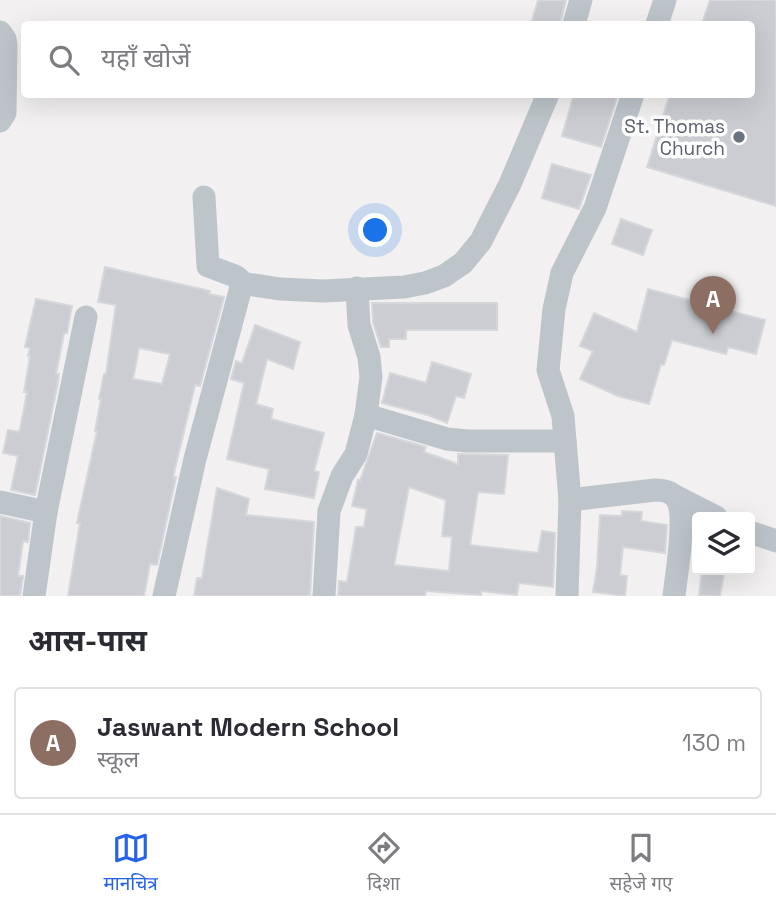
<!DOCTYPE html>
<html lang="hi">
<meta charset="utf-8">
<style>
:root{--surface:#fff;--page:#f7f7f7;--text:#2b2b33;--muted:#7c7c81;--line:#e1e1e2;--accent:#2563eb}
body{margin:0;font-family:"Space Grotesk","Noto Sans Devanagari",sans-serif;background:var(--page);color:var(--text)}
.controls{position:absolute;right:21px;bottom:21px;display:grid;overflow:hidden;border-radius:7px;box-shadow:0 7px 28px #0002}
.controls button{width:63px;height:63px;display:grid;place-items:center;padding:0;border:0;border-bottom:2px solid var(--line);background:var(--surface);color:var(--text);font:35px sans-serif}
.you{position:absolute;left:376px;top:231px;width:24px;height:24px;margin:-18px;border:5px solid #fff;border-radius:50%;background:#1a73e8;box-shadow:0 0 0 10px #1a73e833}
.badge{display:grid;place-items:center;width:46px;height:46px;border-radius:50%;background:var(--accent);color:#fff;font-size:23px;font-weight:700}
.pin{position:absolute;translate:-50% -58px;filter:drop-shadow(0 2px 4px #0008)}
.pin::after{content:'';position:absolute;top:37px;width:24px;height:21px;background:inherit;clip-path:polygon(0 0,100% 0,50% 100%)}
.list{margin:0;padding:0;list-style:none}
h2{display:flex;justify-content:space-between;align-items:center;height:91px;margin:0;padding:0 28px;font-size:30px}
h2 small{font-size:23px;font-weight:400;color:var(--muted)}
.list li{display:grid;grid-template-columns:46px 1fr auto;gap:21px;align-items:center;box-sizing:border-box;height:112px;margin:0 14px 14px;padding:0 14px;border:2px solid var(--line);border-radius:7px}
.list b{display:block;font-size:26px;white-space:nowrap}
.list p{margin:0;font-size:23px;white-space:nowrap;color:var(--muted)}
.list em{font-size:23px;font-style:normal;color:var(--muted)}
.icon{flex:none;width:38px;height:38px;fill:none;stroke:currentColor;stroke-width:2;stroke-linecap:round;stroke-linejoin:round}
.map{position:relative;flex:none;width:776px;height:596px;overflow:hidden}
.search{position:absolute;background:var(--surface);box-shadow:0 7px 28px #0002;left:21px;right:21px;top:21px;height:77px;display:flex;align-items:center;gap:18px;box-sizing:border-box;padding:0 24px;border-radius:7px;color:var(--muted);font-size:26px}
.sheet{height:217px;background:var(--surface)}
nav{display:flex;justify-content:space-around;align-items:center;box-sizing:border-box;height:98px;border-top:2px solid var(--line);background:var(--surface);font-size:19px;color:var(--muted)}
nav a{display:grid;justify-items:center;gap:4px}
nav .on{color:var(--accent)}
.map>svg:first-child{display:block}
.building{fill:#cbcdd2;stroke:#d5d7db;stroke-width:2;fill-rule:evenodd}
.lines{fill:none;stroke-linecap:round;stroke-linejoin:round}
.minor{stroke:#bdc5cb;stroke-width:23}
.worship-dot{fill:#6b7280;stroke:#fff;stroke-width:2.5}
.labels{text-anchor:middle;stroke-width:7;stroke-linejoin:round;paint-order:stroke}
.worship-label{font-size:19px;fill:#5b616d;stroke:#fff;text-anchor:end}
</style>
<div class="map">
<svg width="776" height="596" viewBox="0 0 776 596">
<rect width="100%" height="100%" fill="#f2f0f0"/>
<g class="building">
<polygon points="538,0 566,0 560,24 531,24"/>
<polygon points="710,0 776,0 776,206 647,167 670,94 752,94 752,24 702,24"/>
<polygon points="574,94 618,94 601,147 562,136"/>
<polygon points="552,164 591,175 579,209 542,198"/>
<polygon points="621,219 652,230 643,255 612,244"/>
<path d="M105,267l105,24 -1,3 15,3 -24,89 -5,-1 -22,92h3l-19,88 -7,-1 -6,32h-76l12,-73h-3l20,-92h-2l6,-32h-2l5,-25h2l9,-63 1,-6 -18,-3zM139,348l31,6 -8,30 -29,-5z"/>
<polygon points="648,289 765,320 756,354 728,347 726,354 672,340 664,365 661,364 649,404 618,396 580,379 593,351 580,346 594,313 637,332"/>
<polygon points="36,299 72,306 67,333 64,333 56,374 59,374 58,382 35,495 11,490 18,456 3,453 8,430 18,432 20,430 27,392 24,392 30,356 28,356 30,348 25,347"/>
<polygon points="372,303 497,303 497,330 406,330 406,339 389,339 389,347 381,347 373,322"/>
<polygon points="255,325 300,342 293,369 267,359 256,404 273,409 271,419 324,433 314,471 319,472 314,498 265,489 269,469 227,459 244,383 231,379 236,361 242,363"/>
<polygon points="432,362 471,374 464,398 456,396 447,423 428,415 382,403 390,373 426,383"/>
<path d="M377,433l49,14 -2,5 34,12v-10l50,1 -4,39 -26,-2 -8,53 68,8 4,-22 13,2 -2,54 -34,-4 -2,12 -36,-4v4l-55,-4 -1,5h-87l1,-15 8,1 9,-55h8l3,-18 -15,-3 6,-26 2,1zM409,487l37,13 -4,36 10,1 -3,34 -55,-6z"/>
<polygon points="217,488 249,499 246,515 314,522 310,596 194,596 197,578 202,578"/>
<polygon points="622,511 642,512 641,521 667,525 665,553 623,547 620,575 627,576 625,596 593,592 597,568 600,515 622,516"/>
<polygon points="0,516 30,523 28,542 23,541 18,576 23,576 20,596 0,596"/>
<polygon points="702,570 724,573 720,596 699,596"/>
</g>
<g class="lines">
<g class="minor">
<polyline points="574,24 581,0"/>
<polyline points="657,24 665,0"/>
<polyline points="0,32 5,39 6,45 5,113 0,121"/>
<polyline points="241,283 280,289 323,291 404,287 425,283 444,276 463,263 481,241 510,184 548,94"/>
<polyline points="366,415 447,439 467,441 565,441"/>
<polyline points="675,496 716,517"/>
<path d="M570,500l85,-10c8,0 15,1 20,7 13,14 1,79 -1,99"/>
<polyline points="0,502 46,512"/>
<polyline points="750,532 776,541"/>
<polyline points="34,596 46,512 86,317"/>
<polyline points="164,596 195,459 241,287 239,279 235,276 208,266 204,197"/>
<polyline points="324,596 329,511 342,476 356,454 366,415 371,377 369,357 359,325 357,288"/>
<polyline points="567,596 570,500 565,441 563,416 548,370 554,309 562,273 595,208 633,94"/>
</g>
</g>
<circle class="worship-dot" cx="739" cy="137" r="7"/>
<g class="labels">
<g class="worship-label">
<text x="725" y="133">St. Thomas<tspan x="725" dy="22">Church</tspan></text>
</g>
</g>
</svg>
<div class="controls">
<button><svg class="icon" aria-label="layers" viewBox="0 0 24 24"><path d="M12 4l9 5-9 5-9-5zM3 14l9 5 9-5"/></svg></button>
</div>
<div class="you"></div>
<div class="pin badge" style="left:713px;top:334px;background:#8d6e63">A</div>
<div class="search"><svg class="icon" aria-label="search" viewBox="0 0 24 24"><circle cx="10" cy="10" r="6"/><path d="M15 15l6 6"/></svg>यहाँ खोजें</div>
</div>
<section class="sheet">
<h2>आस-पास<small></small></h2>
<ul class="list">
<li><span class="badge" style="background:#8d6e63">A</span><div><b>Jaswant Modern School</b><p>स्कूल</p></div><em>130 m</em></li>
</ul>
</section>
<nav>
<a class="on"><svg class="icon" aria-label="map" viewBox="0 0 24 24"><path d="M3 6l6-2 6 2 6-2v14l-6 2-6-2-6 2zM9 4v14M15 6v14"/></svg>मानचित्र</a>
<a><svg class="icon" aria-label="directions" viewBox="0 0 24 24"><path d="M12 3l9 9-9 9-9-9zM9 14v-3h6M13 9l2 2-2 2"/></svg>दिशा</a>
<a><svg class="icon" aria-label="saved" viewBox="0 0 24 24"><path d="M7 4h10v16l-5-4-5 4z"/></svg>सहेजे गए</a>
</nav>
